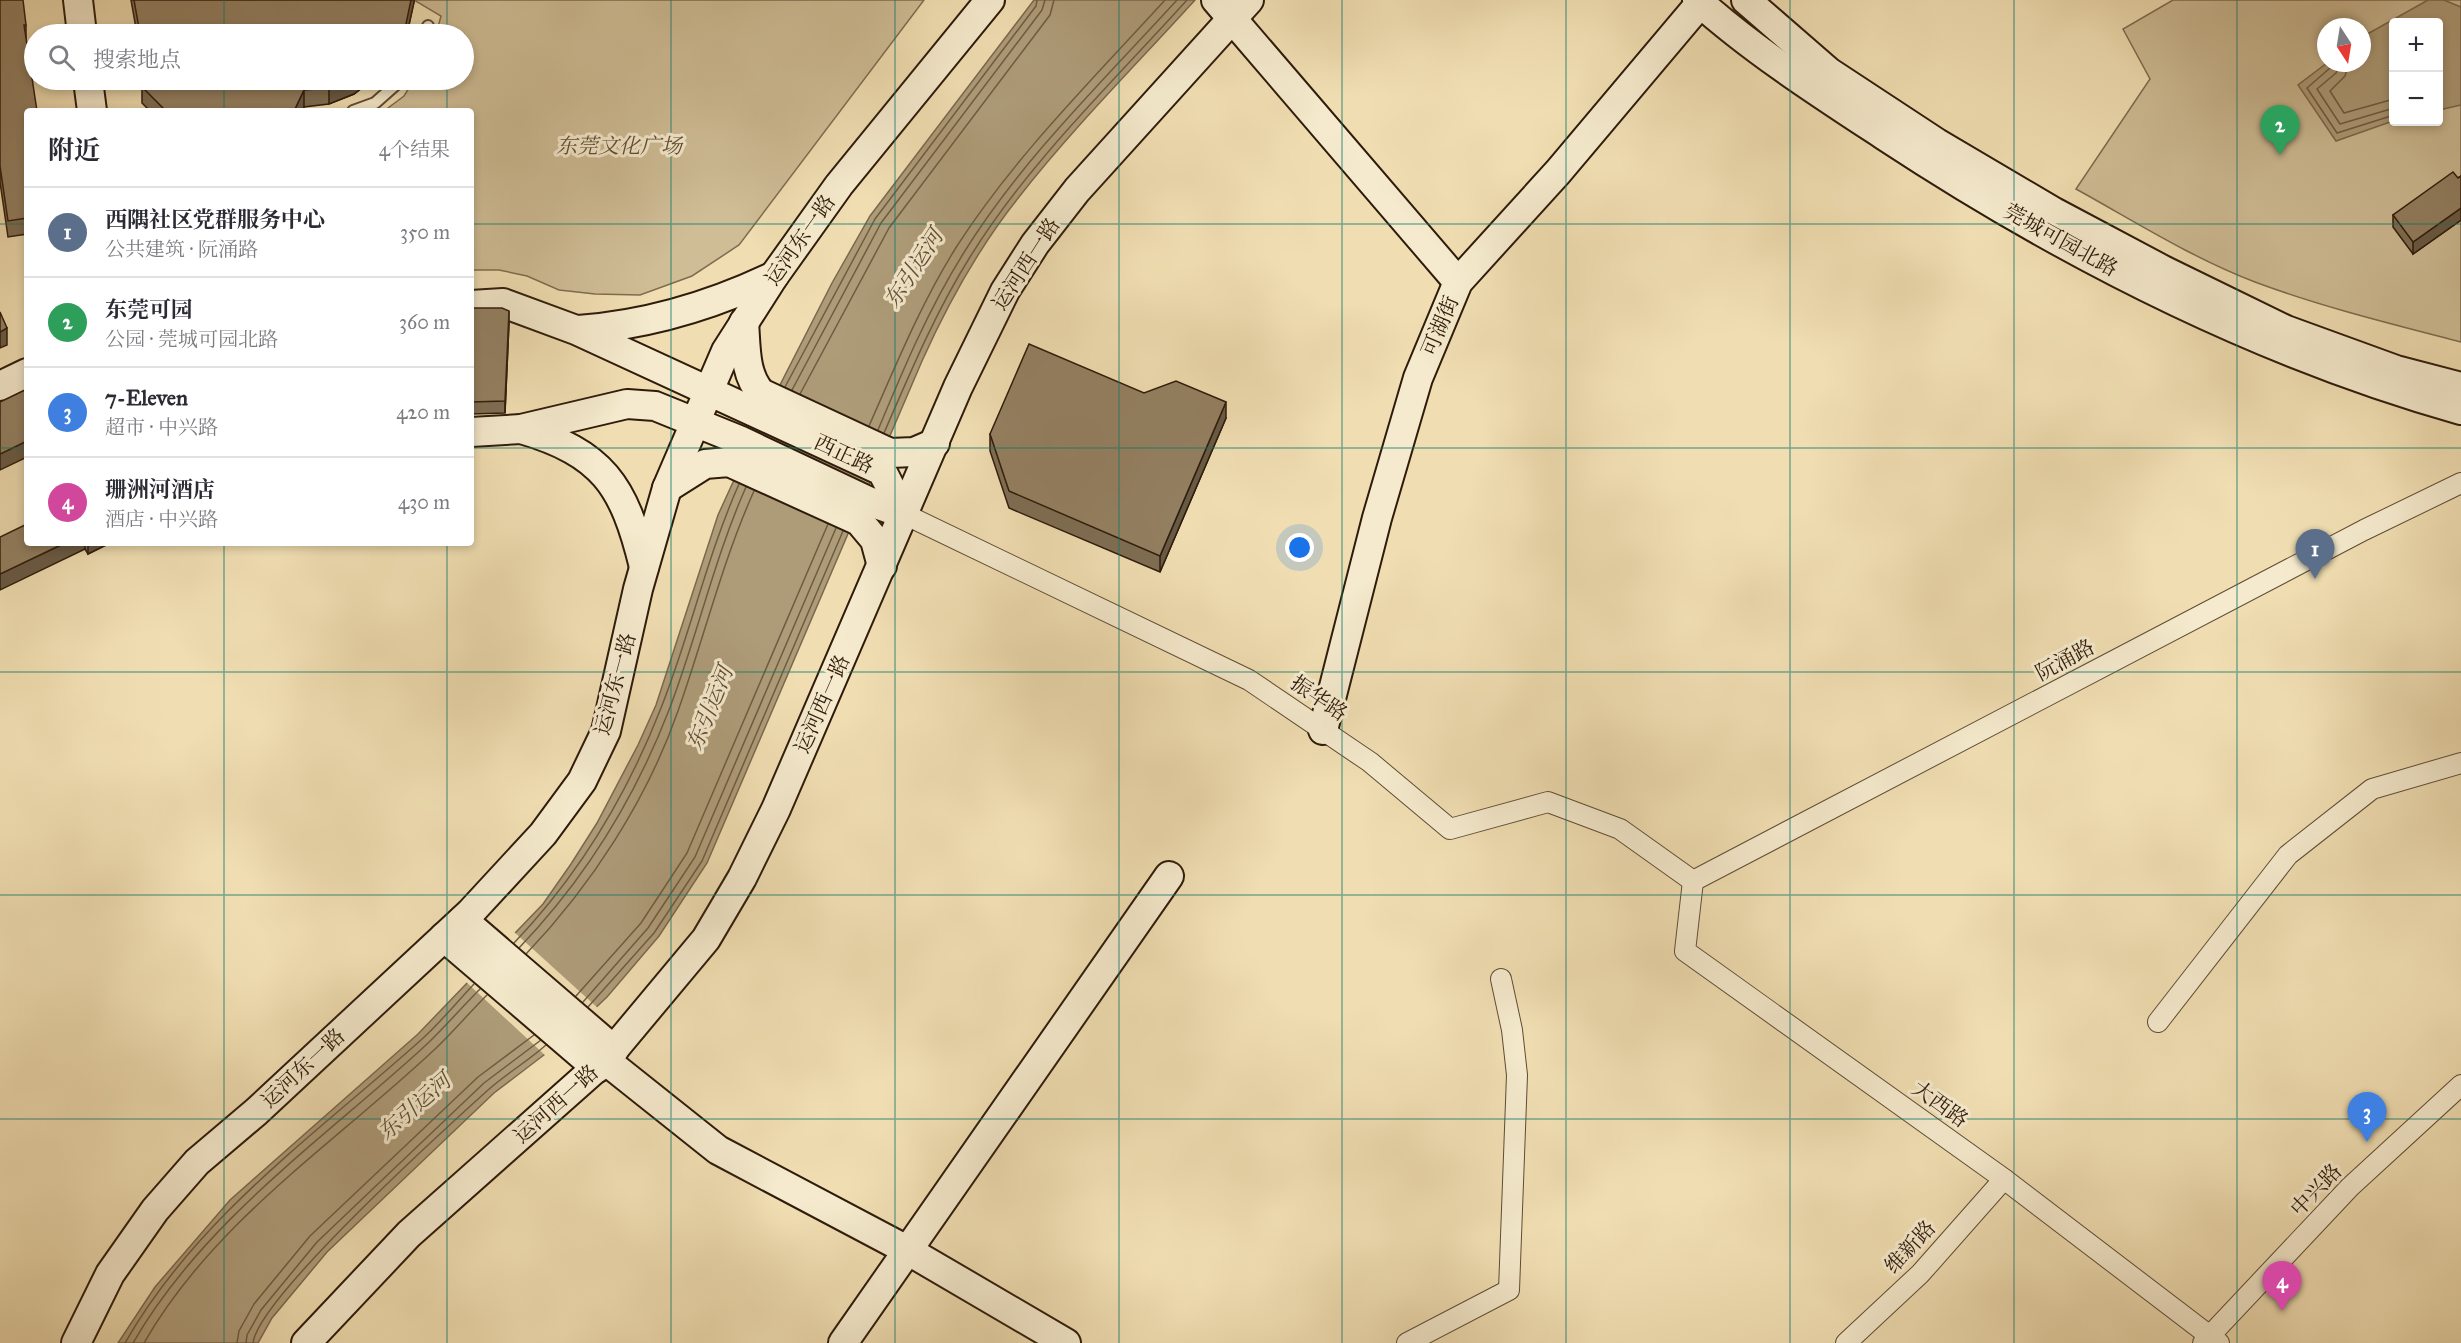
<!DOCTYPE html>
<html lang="zh">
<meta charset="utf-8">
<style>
:root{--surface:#fff;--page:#f2f2f3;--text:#2b2b33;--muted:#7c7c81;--line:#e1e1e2;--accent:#2563eb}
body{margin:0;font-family:"IM FELL Great Primer","Noto Serif SC",serif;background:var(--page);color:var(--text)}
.controls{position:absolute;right:18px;top:18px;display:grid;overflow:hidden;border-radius:6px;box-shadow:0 3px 9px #0003}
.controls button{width:54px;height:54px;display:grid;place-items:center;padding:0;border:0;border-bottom:2px solid var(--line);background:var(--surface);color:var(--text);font:30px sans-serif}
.compass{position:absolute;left:2317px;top:18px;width:54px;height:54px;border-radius:50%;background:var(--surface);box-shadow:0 3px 9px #0003;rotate:168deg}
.you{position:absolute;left:1300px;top:548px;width:21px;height:21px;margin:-15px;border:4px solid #fff;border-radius:50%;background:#1a73e8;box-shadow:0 0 0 9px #1a73e833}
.badge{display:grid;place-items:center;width:39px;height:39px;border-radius:50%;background:var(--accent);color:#fff;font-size:20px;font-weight:700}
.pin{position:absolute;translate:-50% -50px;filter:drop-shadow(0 2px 3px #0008)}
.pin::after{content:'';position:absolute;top:32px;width:21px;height:18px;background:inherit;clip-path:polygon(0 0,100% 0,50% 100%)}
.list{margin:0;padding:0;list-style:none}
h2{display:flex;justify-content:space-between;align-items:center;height:78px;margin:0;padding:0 24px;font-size:26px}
h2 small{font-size:20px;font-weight:400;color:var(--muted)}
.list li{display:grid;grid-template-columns:39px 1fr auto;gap:18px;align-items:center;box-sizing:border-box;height:90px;padding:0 24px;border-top:2px solid var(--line)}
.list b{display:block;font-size:22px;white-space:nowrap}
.list p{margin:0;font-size:20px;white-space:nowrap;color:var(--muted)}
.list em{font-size:20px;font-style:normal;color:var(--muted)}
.icon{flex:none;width:33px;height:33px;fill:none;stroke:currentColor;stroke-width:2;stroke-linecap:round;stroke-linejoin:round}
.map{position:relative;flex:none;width:2461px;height:1343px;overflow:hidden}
.search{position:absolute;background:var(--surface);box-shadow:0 3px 9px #0003;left:24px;top:24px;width:450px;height:66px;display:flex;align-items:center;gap:15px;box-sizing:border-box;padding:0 21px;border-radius:33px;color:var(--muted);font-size:22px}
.panel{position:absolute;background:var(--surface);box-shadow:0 3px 9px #0003;left:24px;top:108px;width:450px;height:438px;border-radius:6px}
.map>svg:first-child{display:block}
.green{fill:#cfbd96;stroke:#7f6c50;stroke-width:1.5;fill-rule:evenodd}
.water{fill:#ae9c79;stroke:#7b684d;stroke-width:1.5}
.pier{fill:#f0deb2}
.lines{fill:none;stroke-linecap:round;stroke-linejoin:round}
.shore{stroke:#6e5c42;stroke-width:1.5}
.lane-casing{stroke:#5f4c35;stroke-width:14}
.street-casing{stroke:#5f4c35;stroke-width:22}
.secondary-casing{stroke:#2f1b0b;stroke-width:32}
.lane{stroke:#f5eacd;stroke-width:10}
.street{stroke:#f5eacd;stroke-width:20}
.secondary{stroke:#f5eacd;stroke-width:28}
.wall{fill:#7e6e54;stroke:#2f1b0b;stroke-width:1.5}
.shaded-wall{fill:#675a45;stroke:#2f1b0b;stroke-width:1.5}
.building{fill:#938062;stroke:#2f1b0b;stroke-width:1.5}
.grid{fill:none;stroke:#0f766e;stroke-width:1.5;stroke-opacity:0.55}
.labels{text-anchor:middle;stroke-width:6;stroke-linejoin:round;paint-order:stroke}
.park-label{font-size:21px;font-style:italic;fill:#5f4c35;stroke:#f5eacd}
.street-label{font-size:21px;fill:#2f1b0b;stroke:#f5eacd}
.water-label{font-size:22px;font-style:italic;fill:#624f37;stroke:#f5eacd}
</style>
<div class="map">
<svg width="2461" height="1343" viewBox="0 0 2461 1343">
<rect width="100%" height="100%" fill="#f0deb2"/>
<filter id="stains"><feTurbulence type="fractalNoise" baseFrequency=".00333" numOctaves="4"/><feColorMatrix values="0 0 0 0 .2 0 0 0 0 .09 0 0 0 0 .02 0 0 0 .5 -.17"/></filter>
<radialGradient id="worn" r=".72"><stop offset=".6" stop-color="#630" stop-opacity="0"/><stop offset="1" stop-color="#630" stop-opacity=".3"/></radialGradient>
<g class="green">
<polygon points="414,0 924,0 739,245 692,276 640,295 595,294 559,290 527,276 499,270 471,270 471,111 384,111 404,96 414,80 464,80 464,34 436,34 441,16"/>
<path d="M2173,0h288v342c-69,-18 -139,-35 -206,-60 -63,-24 -121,-61 -179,-93l74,-110 -27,-50zM2394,22h44v100h-44zM2326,27h36v36h-36z"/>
</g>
<g class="water">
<path d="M1034,0h161c-59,65 -122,128 -176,197 -40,50 -71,106 -97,164l-215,502 -48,73 -52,61 -54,51 -59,45 -167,159 -55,66 -14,25h-140l37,-56 75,-87 188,-166 125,-130 28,-40 26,-41 41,-78 18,-40 62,-190 38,-83 76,-149 38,-67z"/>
<polygon points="2428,0 2444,0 2461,7 2461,105 2439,110 2438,22 2394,22 2393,121 2336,141 2298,85 2327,63 2362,63 2362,37"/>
</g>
<polygon class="pier" points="513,931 599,1009 547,1057 465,981"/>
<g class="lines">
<g class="shore">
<polyline points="2332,63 2330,68 2307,88 2337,133 2394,115"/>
<polyline points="2340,63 2336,73 2317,89 2340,124 2394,108"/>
<polyline points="2349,63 2345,76 2330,91 2344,113 2394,99"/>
<polyline points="785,387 875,219 1036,6 1037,0"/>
<polyline points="792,390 881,223 1042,10 1045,0"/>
<polyline points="800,394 889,228 1050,15 1054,0"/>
<path d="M869,426c27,-61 52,-123 88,-180 58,-90 136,-167 208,-246"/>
<path d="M878,430c25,-60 50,-120 85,-176 58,-94 140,-173 214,-254"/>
<path d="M884,433c26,-60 51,-120 86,-176 59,-95 142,-174 217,-257"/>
<path d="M514,943c64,-67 113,-148 147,-235 29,-73 46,-152 78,-224"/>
<path d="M519,948c65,-68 116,-150 150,-238 28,-73 45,-151 77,-223"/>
<path d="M526,954c65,-68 121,-154 152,-243 26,-73 44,-149 76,-220"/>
<polyline points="576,996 641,923 687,853 828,524"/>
<polyline points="583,1002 648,928 695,857 836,528"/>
<polyline points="588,1007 654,933 702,861 843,531"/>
<path d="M125,1343c71,-125 191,-209 296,-303 19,-17 36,-38 53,-56"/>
<path d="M133,1343c71,-123 191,-204 293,-298 19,-18 36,-38 54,-56"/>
<path d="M144,1343c69,-121 190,-199 290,-293 18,-17 35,-37 53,-55"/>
<polyline points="237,1343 239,1331 254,1304 310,1236 478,1077 534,1035"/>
<polyline points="246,1343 247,1335 261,1310 317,1242 484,1083 541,1040"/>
<path d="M253,1343c5,-45 194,-216 235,-253 18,-16 40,-29 58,-45"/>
</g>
<g class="lane-casing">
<g id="lane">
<polyline points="425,34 428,26"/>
<polyline points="353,111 375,103 401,80"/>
</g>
</g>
<g class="street-casing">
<g id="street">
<polyline points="904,514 1249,680 1370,762 1450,829 1548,802 1620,829 1693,881"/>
<polyline points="1693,881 2364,530 2461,483"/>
<polyline points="1693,881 1685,951 2004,1179 2219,1343"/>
<polyline points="2158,1022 2288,855 2372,789 2461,763"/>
<polyline points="1407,1343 1509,1290 1517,1075 1512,1030 1501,979"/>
<polyline points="1846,1343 1920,1274 2004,1179"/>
<polyline points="2203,1343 2350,1187 2461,1085"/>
</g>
</g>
<g class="secondary-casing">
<g id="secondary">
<polyline points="78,0 82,34"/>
<polyline points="1216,0 1458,282"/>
<path d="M1697,0c57,51 124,94 188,136 178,117 370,216 576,274"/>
<polyline points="1746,0 1829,72 1937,143 2054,212 2165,271 2286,330 2396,370 2461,387"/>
<polyline points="88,80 92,111"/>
<polyline points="471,305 503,303 576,330 882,471 904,514"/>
<path d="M744,322c2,24 0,52 17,71l129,60 24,-1 21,-9"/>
<path d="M578,330c70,-5 133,-24 196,-54"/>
<polyline points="0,386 27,373"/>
<path d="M521,429c82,24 103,56 123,138"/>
<polyline points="471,432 521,429 627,404 655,406 739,440 868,501 904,514"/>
<polyline points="667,488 705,464 729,462 859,521 875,540 882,566"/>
<polyline points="1323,730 1377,518 1418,378 1458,282 1558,172 1703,0"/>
<polyline points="463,920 614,1050"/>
<polyline points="444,937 597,1068"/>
<polyline points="605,1060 718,1150 907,1250 1066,1343"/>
<polyline points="76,1343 110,1274 155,1210 197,1162 256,1112 470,913 543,834 582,781 606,731 638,589 667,488 726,351 774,276 839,185 990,0"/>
<polyline points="306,1343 409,1234 605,1060 706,939 742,878 776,809 958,387 1005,291 1035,244 1077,190 1249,0"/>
<polyline points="843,1343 1169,876"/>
</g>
</g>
<use href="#lane" class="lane"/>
<use href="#street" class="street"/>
<use href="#secondary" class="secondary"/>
</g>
<g class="wall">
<polygon points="0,0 26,25 27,234 8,237 0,182"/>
<polygon points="131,0 414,0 414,2 407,34 137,34"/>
<polygon points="151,81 151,80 372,80 354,94 329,104 304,107 302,111 150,111 142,103 142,87"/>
<polygon points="2461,176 2461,220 2413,254 2393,227 2393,215"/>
<polygon points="471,308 509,323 505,413 471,414"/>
<polygon points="1144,393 1226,418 1160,572 1009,508 990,451 990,434"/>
<polygon points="27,543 110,543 88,554 85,549"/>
</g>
<g class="shaded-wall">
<polygon points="411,0 414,0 414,2 407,34 398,34"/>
<polygon points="351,80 372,80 354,94 329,104 329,88"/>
<polygon points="304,90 304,107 302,111 294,111"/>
<polygon points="2461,208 2461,220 2413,254 2413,242"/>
<polygon points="509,311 509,323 505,413 505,401"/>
<polygon points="7,328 7,345 0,348 0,332"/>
<polygon points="1226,402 1226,418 1160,572 1160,556"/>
<polygon points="27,441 27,457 0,470 0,454"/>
<polygon points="65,543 85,543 85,549 0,590 0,574"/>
<polygon points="88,543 110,543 88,554"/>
</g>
<g class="building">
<polygon points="0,0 23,0 26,25 24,25 37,111 27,111 27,218 8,221 0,166"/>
<polygon points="134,0 411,0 406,24 398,34 140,34"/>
<polygon points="153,80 351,80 329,88 304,90 294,111 166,111 142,87"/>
<polygon points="2453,172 2458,178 2461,176 2461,208 2413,242 2393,215"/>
<polygon points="471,308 502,308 509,311 505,401 471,402"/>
<polygon points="0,312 7,328 0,332"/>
<polygon points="1029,344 1144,393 1176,381 1226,402 1160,556 1009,491 990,434"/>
<polygon points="27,389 27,420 25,421 27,425 27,441 0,454 0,402"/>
<polygon points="27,524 27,543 65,543 0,574 0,537"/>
</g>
<path class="grid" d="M224,0v34M447,0v34M671,0v1343M895,0v1343M1119,0v1343M1342,0v1343M1566,0v1343M1790,0v1343M2014,0v1343M2237,0v1343M224,80v31M447,80v31M0,224h27M471,224h1990M0,448h27M471,448h1990M224,543v800M447,543v800M0,672h2461M0,895h2461M0,1119h2461"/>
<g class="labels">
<g class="park-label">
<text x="619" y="153">东莞文化广场</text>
</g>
<g class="street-label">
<text transform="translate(800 240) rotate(-55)" y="7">运河东一路</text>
<text transform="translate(2061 240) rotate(29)" y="7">莞城可园北路</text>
<text transform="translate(1026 264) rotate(-57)" y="7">运河西一路</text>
<text transform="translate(1440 326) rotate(-67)" y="7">可湖街</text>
<text transform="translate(844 454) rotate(25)" y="7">西正路</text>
<text transform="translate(2065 660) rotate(-28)" y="7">阮涌路</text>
<text transform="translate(615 684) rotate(-75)" y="7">运河东一路</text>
<text transform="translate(1319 698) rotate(34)" y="7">振华路</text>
<text transform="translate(822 704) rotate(-66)" y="7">运河西一路</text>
<text transform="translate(303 1068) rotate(-43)" y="7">运河东一路</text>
<text transform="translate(556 1104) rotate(-42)" y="7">运河西一路</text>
<text transform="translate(1940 1104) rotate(36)" y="7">大西路</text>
<text transform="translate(2316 1190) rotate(-46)" y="7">中兴路</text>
<text transform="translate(1910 1247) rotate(-47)" y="7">维新路</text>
</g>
<g class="water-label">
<text transform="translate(913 268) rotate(-57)" y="8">东引运河</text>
<text transform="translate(709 708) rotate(-68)" y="8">东引运河</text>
<text transform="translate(414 1106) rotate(-41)" y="8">东引运河</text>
</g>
</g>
<rect width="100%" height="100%" filter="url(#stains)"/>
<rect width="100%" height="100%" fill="url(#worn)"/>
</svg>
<div class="controls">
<button>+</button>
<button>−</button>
</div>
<svg class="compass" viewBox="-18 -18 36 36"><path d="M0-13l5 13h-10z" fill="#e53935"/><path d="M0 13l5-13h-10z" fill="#7c7c81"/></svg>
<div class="you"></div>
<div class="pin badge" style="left:2315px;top:579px;background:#5c6f8a">1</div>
<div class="pin badge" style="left:2280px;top:155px;background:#2e9e5b">2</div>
<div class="pin badge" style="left:2367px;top:1142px;background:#3f7fe0">3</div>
<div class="pin badge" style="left:2282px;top:1311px;background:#d1479c">4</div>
<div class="search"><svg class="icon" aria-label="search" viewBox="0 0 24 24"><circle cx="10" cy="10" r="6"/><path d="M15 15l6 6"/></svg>搜索地点</div>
<section class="panel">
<h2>附近<small>4个结果</small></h2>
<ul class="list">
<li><span class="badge" style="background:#5c6f8a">1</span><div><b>西隅社区党群服务中心</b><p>公共建筑 · 阮涌路</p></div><em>350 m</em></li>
<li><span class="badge" style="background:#2e9e5b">2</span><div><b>东莞可园</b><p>公园 · 莞城可园北路</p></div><em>360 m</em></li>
<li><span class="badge" style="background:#3f7fe0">3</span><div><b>7-Eleven</b><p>超市 · 中兴路</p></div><em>420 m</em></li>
<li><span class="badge" style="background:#d1479c">4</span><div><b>珊洲河酒店</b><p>酒店 · 中兴路</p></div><em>430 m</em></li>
</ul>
</section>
</div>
